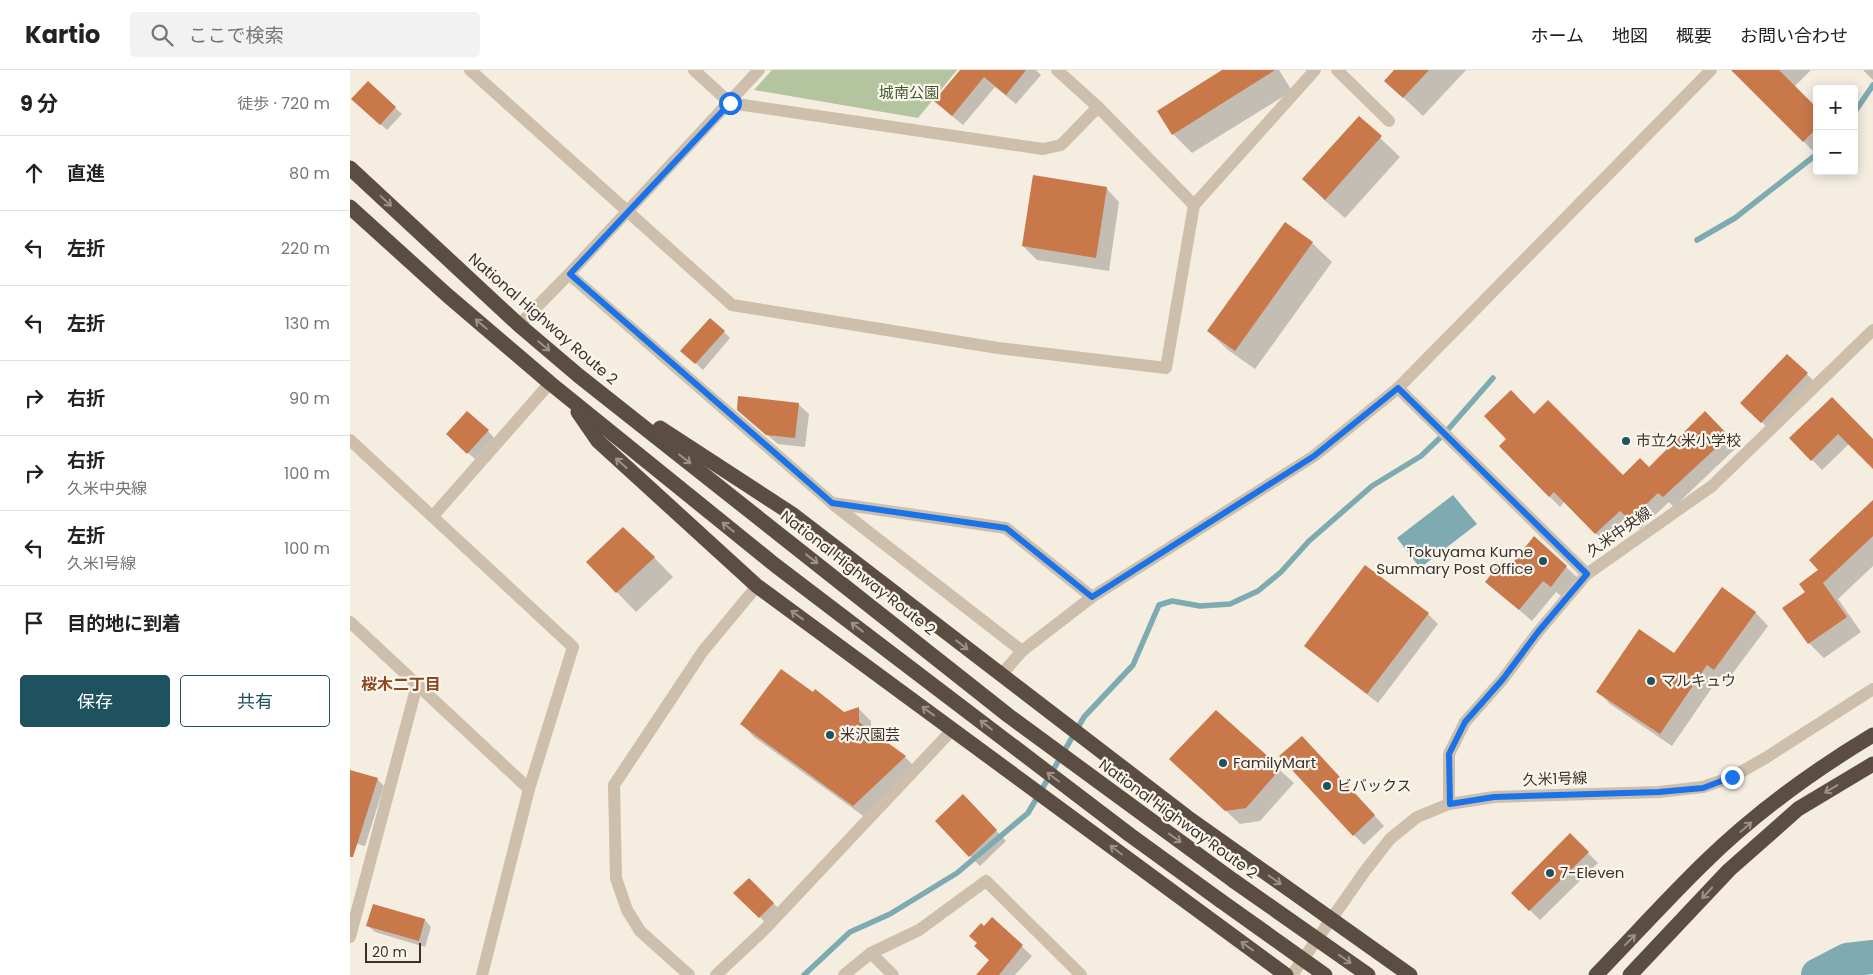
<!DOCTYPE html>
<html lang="ja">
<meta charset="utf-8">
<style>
:root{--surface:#fff;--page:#f2f2f2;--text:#222;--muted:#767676;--line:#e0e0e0;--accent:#1e525e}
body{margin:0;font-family:Poppins,"Noto Sans JP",sans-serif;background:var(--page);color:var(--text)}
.controls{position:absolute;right:15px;top:15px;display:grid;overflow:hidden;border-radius:5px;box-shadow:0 2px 12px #0003}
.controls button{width:45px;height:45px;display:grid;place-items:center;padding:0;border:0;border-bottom:1px solid var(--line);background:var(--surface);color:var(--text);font:25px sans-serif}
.scale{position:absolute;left:15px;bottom:12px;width:56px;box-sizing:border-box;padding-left:5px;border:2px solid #3b322b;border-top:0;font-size:14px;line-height:18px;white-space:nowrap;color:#3b322b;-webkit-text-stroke:4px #fbf6ed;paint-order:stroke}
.stop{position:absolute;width:15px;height:15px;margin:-11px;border:4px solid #1a73e8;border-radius:50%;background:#fff}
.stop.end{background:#1a73e8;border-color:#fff;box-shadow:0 1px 5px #0008}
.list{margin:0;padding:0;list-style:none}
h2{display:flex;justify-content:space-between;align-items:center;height:65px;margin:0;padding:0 20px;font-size:21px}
h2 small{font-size:16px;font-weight:400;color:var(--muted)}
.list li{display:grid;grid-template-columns:32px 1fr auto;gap:15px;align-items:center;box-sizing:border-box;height:75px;padding:0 20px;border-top:1px solid var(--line)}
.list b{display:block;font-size:19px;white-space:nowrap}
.list p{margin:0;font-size:16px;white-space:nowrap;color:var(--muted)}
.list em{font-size:16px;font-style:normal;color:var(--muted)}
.actions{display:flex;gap:10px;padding:15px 20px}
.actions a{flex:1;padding:11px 0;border:1px solid var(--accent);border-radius:5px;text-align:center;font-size:18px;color:var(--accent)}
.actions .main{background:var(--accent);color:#fff}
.icon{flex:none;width:28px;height:28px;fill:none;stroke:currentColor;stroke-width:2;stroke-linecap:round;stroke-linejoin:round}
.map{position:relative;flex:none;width:1523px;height:905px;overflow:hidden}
header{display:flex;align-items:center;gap:30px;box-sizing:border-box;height:70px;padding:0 25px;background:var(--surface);border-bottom:1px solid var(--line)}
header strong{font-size:24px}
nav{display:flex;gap:28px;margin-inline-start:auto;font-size:18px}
.search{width:350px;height:45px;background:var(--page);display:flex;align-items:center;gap:12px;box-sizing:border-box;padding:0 18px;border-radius:5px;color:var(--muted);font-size:19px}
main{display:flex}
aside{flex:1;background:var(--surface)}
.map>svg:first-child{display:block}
.green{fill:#b3c49f}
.water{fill:#7eaab2}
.shadow{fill:#0003}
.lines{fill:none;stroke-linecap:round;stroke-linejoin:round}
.stream{stroke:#7eaab2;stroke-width:5.5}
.river{stroke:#7eaab2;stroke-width:34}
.building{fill:#c9784a}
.minor{stroke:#cdbfab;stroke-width:12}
.highway{stroke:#5c4d42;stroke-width:15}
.highway-bridge{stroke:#5c4d42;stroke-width:15}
.oneway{stroke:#9c9186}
.route{stroke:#1a73e8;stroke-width:6}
.poi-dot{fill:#1e525e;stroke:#fbf6ed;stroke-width:2}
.labels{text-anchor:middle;stroke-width:4.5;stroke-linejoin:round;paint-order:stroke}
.park-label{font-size:15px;fill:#445a2e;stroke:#fbf6ed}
.street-label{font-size:15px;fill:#3b322b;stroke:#fbf6ed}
.poi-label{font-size:15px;fill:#3b322b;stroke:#fbf6ed;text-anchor:start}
.neighbourhood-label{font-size:16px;font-weight:bold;fill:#8c4721;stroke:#fbf6ed}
</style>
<header>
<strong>Kartio</strong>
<div class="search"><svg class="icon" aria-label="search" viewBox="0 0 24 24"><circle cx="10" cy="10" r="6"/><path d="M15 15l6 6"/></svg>ここで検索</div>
<nav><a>ホーム</a><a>地図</a><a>概要</a><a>お問い合わせ</a></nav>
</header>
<main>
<aside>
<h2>9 分<small>徒歩 · 720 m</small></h2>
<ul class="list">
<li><svg class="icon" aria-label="ahead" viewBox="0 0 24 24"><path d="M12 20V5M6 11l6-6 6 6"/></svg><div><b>直進</b></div><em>80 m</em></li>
<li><svg class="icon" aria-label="left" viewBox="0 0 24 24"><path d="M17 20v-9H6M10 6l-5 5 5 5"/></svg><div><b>左折</b></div><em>220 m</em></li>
<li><svg class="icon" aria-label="left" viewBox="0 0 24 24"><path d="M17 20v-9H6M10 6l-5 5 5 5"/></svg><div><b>左折</b></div><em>130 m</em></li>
<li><svg class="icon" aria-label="right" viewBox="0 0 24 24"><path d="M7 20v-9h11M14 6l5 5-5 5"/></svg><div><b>右折</b></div><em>90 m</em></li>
<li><svg class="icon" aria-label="right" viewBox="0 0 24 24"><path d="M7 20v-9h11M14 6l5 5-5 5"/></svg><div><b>右折</b><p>久米中央線</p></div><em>100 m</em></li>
<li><svg class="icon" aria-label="left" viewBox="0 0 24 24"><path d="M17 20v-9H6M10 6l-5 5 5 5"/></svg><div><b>左折</b><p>久米1号線</p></div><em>100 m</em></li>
<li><svg class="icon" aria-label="arrive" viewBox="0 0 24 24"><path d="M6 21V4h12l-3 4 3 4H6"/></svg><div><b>目的地に到着</b></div></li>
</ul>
<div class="actions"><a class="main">保存</a><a>共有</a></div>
</aside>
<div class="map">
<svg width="1523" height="905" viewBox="0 0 1523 905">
<rect width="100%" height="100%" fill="#f4ede0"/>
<polygon class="green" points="422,0 607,0 568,48 404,20"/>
<polygon class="water" points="1103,425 1127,454 1070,498 1047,468"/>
<g class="shadow">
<polygon points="611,0 686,0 691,5 666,34 645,17 613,55 596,41"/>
<polygon points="874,0 929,0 942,21 842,83 823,64"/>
<polygon points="1046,0 1116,0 1073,46 1036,11"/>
<polygon points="1383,0 1461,0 1444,17 1467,40 1467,82 1465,83"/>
<polygon points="1513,0 1523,0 1523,10"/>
<polygon points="10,36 45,38 52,44 37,60"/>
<polygon points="1009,48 1050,87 995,148 973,129"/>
<polygon points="756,118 769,132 759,201 687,190 673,176"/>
<polygon points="962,173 982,192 905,299 878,280 858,261"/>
<polygon points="374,262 380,268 353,300 339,287"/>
<polygon points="1437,285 1467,314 1422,362 1392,333"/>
<polygon points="1482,329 1523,370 1523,397 1499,374 1472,400 1441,368"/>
<polygon points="448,334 459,344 455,377 428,374 399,350"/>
<polygon points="1355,342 1388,376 1324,437 1319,432 1290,459 1281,450 1256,474 1215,431 1210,437 1150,377 1184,345 1273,407 1299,398"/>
<polygon points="138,361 144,368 125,389 104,370"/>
<polygon points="1523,431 1523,496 1488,529 1511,562 1474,588 1459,573 1457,522"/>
<polygon points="1184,468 1229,509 1214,528 1206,522 1182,551 1137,512 1158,501"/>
<polygon points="289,472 323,507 286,542 238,492"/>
<polygon points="1373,519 1406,543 1418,556 1377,611 1370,606 1322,676 1260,634 1248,621 1324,584"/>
<polygon points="1078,544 1088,554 1028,633 955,576"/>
<polygon points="508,638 521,651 521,662 555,687 568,700 516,748 404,667 392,654 494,643"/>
<polygon points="866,642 944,713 910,751 890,754 835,702"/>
<polygon points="962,677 1034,756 1014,775 1004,765"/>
<polygon points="0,701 27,709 34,716 15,776 0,772"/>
<polygon points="613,726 656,771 630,796 586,751"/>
<polygon points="1220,765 1248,793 1190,850 1162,823"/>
<polygon points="399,809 430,840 417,854 385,823"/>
<polygon points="642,849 682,886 665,905 638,905 641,891 628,873 634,857"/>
<polygon points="75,850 81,857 75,877 25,862 18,856"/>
</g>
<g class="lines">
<g class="stream">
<polyline points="1504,43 1523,15"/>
<polyline points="1347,170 1385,148 1467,84"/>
<polyline points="454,905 500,862 540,844 607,803 678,743 734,647 783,595 809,535 822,531 850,536 880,534 908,521 931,502 959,471 1022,416 1071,386 1094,364 1143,308"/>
</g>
<polyline class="river" points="1468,905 1497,890 1523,887"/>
</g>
<g class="building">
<polygon points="610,0 676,0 656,25 634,7 602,46 584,31"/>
<polygon points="872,0 925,0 822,65 807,41"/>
<polygon points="1044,0 1079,0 1053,28 1034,11"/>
<polygon points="1381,0 1429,0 1467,38 1467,58 1453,72"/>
<polygon points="18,11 46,37 30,55 1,29"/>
<polygon points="1009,46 1032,66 975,130 952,109"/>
<polygon points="683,105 757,117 746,188 672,176"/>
<polygon points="935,152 963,172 885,281 857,261"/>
<polygon points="360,248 375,261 345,294 330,281"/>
<polygon points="1437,284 1458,303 1411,353 1390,333"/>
<polygon points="1161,320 1184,344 1198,330 1273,405 1290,388 1299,397 1355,341 1379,366 1313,427 1308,423 1280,450 1270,441 1245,464 1204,422 1199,427 1149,376 1156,369 1134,346"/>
<polygon points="388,326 449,333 445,368 416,365 387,340"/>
<polygon points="1482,327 1523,369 1523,399 1488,364 1461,391 1439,368"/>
<polygon points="117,341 139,360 117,384 96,364"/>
<polygon points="1523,430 1523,466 1473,513 1497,547 1458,574 1432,538 1455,522 1449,514 1468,500 1459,490"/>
<polygon points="273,457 305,487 266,523 236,492"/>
<polygon points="1184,466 1217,496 1201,517 1193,511 1169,540 1135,512 1150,493 1158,499"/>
<polygon points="1015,495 1079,543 1017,624 954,576"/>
<polygon points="1372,517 1406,542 1364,600 1357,595 1310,664 1246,622 1289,559 1324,583"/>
<polygon points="431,599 463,622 465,619 494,642 509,637 509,652 556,686 503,736 390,654"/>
<polygon points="866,640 931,698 896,738 875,741 819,689"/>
<polygon points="952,666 1025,745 1003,766 929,686"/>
<polygon points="0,700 28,708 3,787 0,787"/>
<polygon points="613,724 647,760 619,787 585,751"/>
<polygon points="1220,763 1239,782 1179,841 1161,823"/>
<polygon points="399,808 424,833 409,848 383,823"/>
<polygon points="23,834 75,849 69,871 16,856"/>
<polygon points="642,847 673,875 649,905 626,905 639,890 624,876 627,873 619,866 631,853 634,856"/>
</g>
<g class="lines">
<g class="minor">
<polyline points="120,0 382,235 648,278 816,298 844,135 965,0"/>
<polyline points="344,0 380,33 693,79 711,75 748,37"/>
<polyline points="707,0 748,37 844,135"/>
<polyline points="987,0 1039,51"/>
<polyline points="219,204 482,433 656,458 742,527"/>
<polyline points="169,255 219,204 409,0"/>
<polyline points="1048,318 1237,504"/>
<polyline points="0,370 223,577 179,719 132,905"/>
<polyline points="484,435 672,581"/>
<polyline points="83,446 200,313"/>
<polyline points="0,552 179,719"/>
<polyline points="651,605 672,581 742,527 964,386 1048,318 1361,0"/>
<polyline points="1099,734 1099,684 1115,652 1153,609 1188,562 1237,504 1362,416 1523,260"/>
<polyline points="0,867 67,615"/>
<polyline points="521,883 569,860 636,811 731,905"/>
<polyline points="339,905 290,861 277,840 266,808 264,715 353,581 407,516"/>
<polyline points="366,905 415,859 603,659"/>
<polyline points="494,905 521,883 543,905"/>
<polyline points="942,905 1015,801 1040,769 1067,747 1099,734 1144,727 1309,722 1353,717 1382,707 1417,687 1523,619"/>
</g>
<g class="highway">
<polyline points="0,98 169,255 229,306 659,646 884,811"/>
<polyline points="0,137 97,225 200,313 425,495 780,765 871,831"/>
<polyline points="228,342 248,371 407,516 936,905"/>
<polyline points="310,358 442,444 837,747 1060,905"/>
<path d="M1246,905c36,-37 71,-76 108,-112 50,-49 109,-92 169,-128"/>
<polyline points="1280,905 1379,800 1448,739 1523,694"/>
</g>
<g class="highway-bridge">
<polyline points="884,811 1018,905"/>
<polyline points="871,831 975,905"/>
</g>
</g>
<defs><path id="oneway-shaft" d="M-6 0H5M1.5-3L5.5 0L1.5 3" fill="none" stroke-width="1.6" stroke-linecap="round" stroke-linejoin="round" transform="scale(1.25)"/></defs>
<g class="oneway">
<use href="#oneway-shaft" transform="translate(36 131) rotate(43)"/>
<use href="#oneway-shaft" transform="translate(131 254) rotate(-140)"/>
<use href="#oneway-shaft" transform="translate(194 276) rotate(40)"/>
<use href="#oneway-shaft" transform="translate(335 389) rotate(38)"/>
<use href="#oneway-shaft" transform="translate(271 393) rotate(-138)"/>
<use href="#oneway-shaft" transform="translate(378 457) rotate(-141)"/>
<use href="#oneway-shaft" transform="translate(462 489) rotate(38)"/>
<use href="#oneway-shaft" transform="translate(447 545) rotate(-144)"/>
<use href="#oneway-shaft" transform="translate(507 557) rotate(-142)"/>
<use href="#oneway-shaft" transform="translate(612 575) rotate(38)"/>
<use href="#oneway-shaft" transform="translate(578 641) rotate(-144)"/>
<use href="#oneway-shaft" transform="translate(636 655) rotate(-142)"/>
<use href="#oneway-shaft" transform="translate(703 707) rotate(-143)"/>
<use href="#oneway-shaft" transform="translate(1481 719) rotate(149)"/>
<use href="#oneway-shaft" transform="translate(1396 757) rotate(-41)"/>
<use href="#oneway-shaft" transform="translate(825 768) rotate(36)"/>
<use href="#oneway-shaft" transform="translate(766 780) rotate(-143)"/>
<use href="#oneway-shaft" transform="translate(925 810) rotate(36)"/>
<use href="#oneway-shaft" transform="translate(1357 823) rotate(133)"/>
<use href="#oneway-shaft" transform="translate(1280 870) rotate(-46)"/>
<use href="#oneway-shaft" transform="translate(897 876) rotate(-144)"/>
<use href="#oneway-shaft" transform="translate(995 889) rotate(35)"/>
</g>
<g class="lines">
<polyline class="route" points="380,33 220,204 482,433 656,458 742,527 964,386 1048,318 1237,504 1188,562 1153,609 1115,652 1099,684 1100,734 1144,727 1309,722 1353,718 1382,707"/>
</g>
<g class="poi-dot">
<circle cx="1276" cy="371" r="5"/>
<circle cx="1193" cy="491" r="5"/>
<circle cx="1301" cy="611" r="5"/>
<circle cx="480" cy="665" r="5"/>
<circle cx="873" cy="693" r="5"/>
<circle cx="977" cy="716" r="5"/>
<circle cx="1200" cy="803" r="5"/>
</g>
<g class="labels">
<g class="park-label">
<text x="559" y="28">城南公園</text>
</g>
<g class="street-label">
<text transform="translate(193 249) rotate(41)" y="5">National Highway Route 2</text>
<text transform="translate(1269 462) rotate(-35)" y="5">久米中央線</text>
<text transform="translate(508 503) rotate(38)" y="5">National Highway Route 2</text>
<text transform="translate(1205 709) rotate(-2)" y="5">久米1号線</text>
<text transform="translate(828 749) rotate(36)" y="5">National Highway Route 2</text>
</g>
<g class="poi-label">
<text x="1286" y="376">市立久米小学校</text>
<text x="1183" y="487" text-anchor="end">Tokuyama Kume<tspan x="1183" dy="17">Summary Post Office</tspan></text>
<text x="1311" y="616">マルキュウ</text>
<text x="490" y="670">米沢園芸</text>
<text x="883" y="698">FamilyMart</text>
<text x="987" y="721">ビバックス</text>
<text x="1210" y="808">7-Eleven</text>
</g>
<g class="neighbourhood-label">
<text x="51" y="620">桜木二丁目</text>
</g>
</g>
</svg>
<div class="controls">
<button>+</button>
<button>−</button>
</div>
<div class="scale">20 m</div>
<div class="stop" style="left:380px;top:33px"></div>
<div class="stop end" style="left:1382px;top:707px"></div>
</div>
</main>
